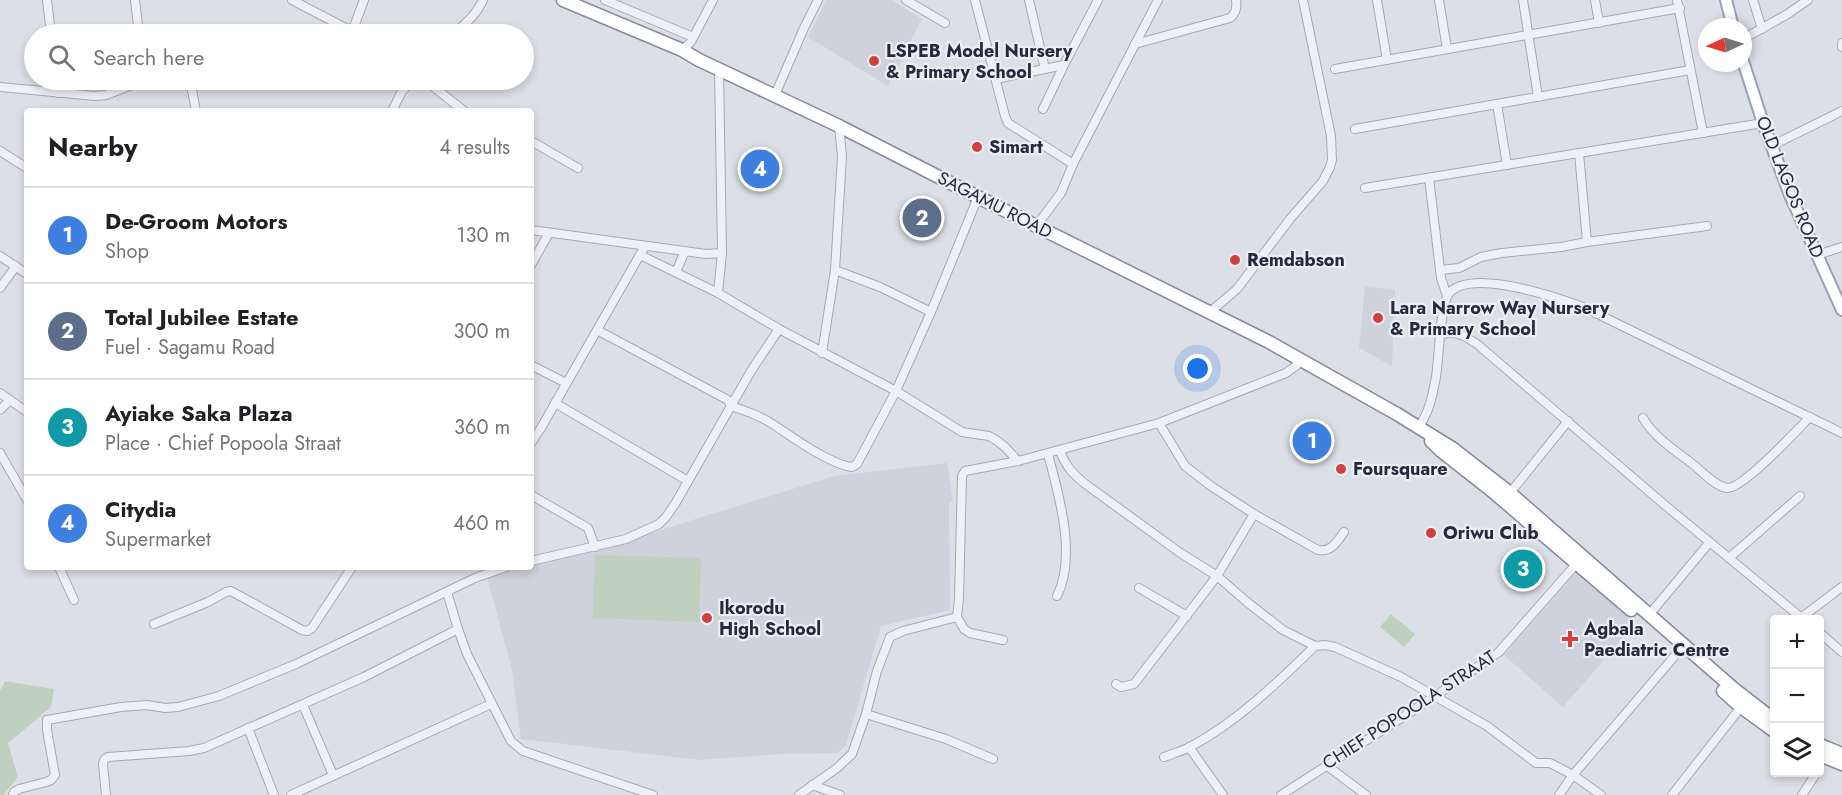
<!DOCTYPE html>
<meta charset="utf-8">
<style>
:root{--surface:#fff;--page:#f2f2f2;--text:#202124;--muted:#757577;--line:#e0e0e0;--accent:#cf433f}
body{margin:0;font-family:Jost,sans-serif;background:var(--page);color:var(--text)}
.controls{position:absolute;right:18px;bottom:18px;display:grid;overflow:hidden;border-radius:6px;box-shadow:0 3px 9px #0003}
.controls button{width:54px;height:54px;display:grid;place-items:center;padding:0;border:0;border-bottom:2px solid var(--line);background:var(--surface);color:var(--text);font:30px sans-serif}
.compass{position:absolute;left:1698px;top:18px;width:54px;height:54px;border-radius:50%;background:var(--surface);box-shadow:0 3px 9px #0003;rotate:266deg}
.you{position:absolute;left:1198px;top:369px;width:21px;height:21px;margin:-15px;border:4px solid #fff;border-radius:50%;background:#1a73e8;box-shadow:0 0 0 9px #1a73e833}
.badge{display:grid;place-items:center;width:39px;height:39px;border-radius:50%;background:var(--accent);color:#fff;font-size:20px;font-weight:700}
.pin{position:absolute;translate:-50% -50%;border:3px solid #fff;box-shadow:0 2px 6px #0006}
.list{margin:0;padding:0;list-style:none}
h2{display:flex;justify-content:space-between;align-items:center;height:78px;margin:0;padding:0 24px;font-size:26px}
h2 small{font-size:20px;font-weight:400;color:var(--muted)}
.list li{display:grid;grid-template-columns:39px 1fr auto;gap:18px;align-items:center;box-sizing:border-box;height:96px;padding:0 24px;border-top:2px solid var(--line)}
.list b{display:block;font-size:22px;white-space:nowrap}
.list p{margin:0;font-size:20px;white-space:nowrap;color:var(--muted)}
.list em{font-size:20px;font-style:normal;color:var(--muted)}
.icon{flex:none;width:33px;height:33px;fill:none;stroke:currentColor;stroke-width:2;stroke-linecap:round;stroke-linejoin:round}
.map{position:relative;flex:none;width:1842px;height:795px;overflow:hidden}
.search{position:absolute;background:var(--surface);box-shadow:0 3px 9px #0003;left:24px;top:24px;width:510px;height:66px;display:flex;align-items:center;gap:15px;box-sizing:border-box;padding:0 21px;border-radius:33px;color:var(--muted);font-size:22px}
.panel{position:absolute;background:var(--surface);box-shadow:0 3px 9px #0003;left:24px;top:108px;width:510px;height:462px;border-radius:6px}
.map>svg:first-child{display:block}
.built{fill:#cfd1dc}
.green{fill:#bfd1be}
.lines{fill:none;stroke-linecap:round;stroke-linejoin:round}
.minor-casing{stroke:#a6a9b4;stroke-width:10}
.major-casing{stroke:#9ca1b3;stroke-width:14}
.highway-casing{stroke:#84899d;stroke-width:15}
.minor{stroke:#eff0f5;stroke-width:8}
.major{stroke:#fff;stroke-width:10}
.highway{stroke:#fff;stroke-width:12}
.poi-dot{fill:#cf433f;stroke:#eceef5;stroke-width:2}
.labels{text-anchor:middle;stroke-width:4.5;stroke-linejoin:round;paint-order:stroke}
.poi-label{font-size:18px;font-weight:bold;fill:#262a3d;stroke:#eceef5;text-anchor:start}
.street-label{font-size:18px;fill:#262a3d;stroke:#eceef5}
</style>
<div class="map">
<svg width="1842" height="795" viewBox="0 0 1842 795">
<rect width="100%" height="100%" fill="#dddfe7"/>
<g class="built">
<polygon points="826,0 892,0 922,19 888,86 808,37"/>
<polygon points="1365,287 1395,289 1392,366 1359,348"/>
<polygon points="947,463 953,501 949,502 950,610 881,626 846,745 838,753 783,754 700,760 521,739 512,670 487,577 593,551 834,476"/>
<polygon points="1576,572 1635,624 1563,707 1504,655"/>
</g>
<g class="green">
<polygon points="595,555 701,558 699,622 593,618"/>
<polygon points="1391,614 1415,634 1404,647 1380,627"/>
<polygon points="5,681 54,689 51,707 8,743 18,777 3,795 0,795 0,691"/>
</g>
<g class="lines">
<g class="minor-casing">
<g id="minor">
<polyline points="47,0 51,34"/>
<polyline points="135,0 139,34"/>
<polyline points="292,0 357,34"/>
<polyline points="605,0 693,37"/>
<polyline points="906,0 945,23"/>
<polyline points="975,0 1005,116 1008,123 1073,164"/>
<polyline points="1029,0 1045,69"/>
<polyline points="1377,0 1387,60"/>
<polyline points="1439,0 1447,49"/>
<polyline points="1523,0 1538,97"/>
<polyline points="1595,0 1599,23"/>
<polyline points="1677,0 1703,133"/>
<polyline points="1753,0 1762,29"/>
<polyline points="352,32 364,0"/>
<path d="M453,34c12,-9 24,-20 30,-34"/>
<polyline points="1743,39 1786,15 1808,0"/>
<polyline points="1842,43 1842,47"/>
<path d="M1135,44l95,-26c6,-5 7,-10 6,-18"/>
<polyline points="682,50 691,42 713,0"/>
<polyline points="1335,69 1680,8"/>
<polyline points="996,79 1064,65 1098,0"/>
<polyline points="57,80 58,93"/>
<polyline points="190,80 196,111"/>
<polyline points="425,80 464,111"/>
<polyline points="0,87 95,96 106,95 145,80"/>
<polyline points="775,95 804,28 818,0"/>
<polyline points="1497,104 1507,165"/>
<polyline points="1043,109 1064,65"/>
<polyline points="392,111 401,93 411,80"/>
<polyline points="1355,129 1690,70"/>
<polyline points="531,141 578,168"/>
<polyline points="1771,146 1842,111"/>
<polyline points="0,151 27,168"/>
<polyline points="1579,153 1587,242"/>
<polyline points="1429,178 1441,278 1447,296"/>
<polyline points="1365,188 1763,123"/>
<polyline points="1037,225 1061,193 1073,164 1158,0"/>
<polyline points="531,230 706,254 722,253"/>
<polyline points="640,255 718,293 779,329 896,391 962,432 989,436 996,440 1005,447 1018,461"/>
<polyline points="1817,255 1842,247"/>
<polyline points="0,256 27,274"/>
<polyline points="531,265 549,233"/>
<polyline points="835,270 880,287 931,312"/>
<polyline points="1440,270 1459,268 1481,257 1502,253 1561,247 1587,242 1707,226"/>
<polyline points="676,272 685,251"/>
<polyline points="0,288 16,266"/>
<polyline points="718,293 722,253 719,69"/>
<polyline points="1210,312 1237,289 1290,219 1323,181 1330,167 1332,160 1331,136 1303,0"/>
<path d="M597,330l131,70 3,6c15,5 30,10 43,19 19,13 56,39 78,42l5,-3 39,-73 35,-79 47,-115"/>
<path d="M1441,334c17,-3 22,1 36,10l189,162 63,52"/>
<polyline points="822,353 835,270 842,156 839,126"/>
<polyline points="531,365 566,383"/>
<polyline points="0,393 27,412"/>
<polyline points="555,403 688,481"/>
<polyline points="0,410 10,400"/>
<path d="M1643,418c11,19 30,31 47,44 10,7 24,24 37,26 16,1 70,-58 83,-71"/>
<path d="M1159,423l26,43 26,20 43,28 64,36c14,2 19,-8 26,-18"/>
<path d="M1418,428c12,-17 14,-31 18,-51 3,-19 4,-69 12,-82 19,-29 110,3 135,12l259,126"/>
<polyline points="531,443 541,428 645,246"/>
<path d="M1060,451c5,14 12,22 24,32l95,69 38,24 30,26 36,28 32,16 10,-1 10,2 66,30 86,49 49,37h14l23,12 28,20"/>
<polyline points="0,453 27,500"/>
<path d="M1048,454c11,41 29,102 9,142"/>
<polyline points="1510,493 1568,421"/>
<polyline points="531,495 588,528 595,547"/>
<polyline points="1800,496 1729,558 1804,620"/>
<polyline points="531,561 626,539 659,524 666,517 675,504 751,371 779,329"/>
<polyline points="59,567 74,600"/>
<polyline points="1139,588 1187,616"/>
<polyline points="447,592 458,629 467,654 511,741 523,751 653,795"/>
<polyline points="1649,615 1709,543"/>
<polyline points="957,617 964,629 970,633 1003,640"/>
<polyline points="1802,617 1842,587"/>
<polyline points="154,624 208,602 226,592 231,591 302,630 307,631 312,628 352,567"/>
<polyline points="1820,633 1842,652"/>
<polyline points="1116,684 1121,687 1134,684 1217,576 1254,514"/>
<polyline points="303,705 333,775"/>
<polyline points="866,714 946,739 993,759"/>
<polyline points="248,728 274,795"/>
<polyline points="1189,747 1223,795"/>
<path d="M1164,757c8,-3 18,-6 26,-10 47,-25 87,-64 125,-101"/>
<polyline points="1326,765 1366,795"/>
<polyline points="812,785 840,795"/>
<polyline points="13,795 14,792 19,789 46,782 51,780 55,775 47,730 47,720 121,707 147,705 165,708 178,707 219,696 296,664 475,578 506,567"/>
<polyline points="106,795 103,764 104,760 108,757 189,751 204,748 364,677 458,629"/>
<polyline points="291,795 491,704"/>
<polyline points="799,795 837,768 852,754 866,714 877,671 890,637 903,631 957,617 959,599 962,476 965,471 1018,461 1159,423 1286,373 1297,365 1296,356"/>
<polyline points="1281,795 1434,697 1499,652 1577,563"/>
<polyline points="1559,795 1573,775 1679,651"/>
<polyline points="1672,795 1741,707"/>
<polyline points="1802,795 1817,772"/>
</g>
</g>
<g class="major-casing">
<g id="major">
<polyline points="1726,0 1733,27"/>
<polyline points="1743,61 1763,123 1790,195 1842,310"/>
</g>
</g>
<g class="highway-casing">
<g id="highway">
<polyline points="563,0 682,50 699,60 839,126 978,197 1269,342 1397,414 1452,448 1510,493 1734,689 1774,720"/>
<polyline points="1431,441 1440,450 1491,490 1631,610"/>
<polyline points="1723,691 1741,707 1774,731"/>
<polyline points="1820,745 1842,754"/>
<polyline points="1820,755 1842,764"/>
</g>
</g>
<use href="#minor" class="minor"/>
<use href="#major" class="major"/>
<use href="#highway" class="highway"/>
</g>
<g class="poi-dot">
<circle cx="874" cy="61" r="6"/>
<circle cx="977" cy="147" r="6"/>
<circle cx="1235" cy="260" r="6"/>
<circle cx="1378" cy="318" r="6"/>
<circle cx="1341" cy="469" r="6"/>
<circle cx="1431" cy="533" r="6"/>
<circle cx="707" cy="618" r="6"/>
<path d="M1567 630h6v6h6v6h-6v6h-6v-6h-6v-6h6z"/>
</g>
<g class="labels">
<g class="poi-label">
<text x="886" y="57">LSPEB Model Nursery<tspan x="886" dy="21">&amp; Primary School</tspan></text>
<text x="989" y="153">Simart</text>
<text x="1247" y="266">Remdabson</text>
<text x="1390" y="314">Lara Narrow Way Nursery<tspan x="1390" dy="21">&amp; Primary School</tspan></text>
<text x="1353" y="475">Foursquare</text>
<text x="1443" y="539">Oriwu Club</text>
<text x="719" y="614">Ikorodu<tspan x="719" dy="21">High School</tspan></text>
<text x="1584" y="635">Agbala<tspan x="1584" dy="21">Paediatric Centre</tspan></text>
</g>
<g class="street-label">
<text transform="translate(1790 187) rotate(68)" y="6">OLD LAGOS ROAD</text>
<text transform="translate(995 205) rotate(27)" y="6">SAGAMU ROAD</text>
<text transform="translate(1409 710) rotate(-33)" y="6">CHIEF POPOOLA STRAAT</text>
</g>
</g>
</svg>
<div class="controls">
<button>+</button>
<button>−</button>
<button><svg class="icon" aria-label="layers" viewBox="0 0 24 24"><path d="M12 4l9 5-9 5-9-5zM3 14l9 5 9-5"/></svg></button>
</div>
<svg class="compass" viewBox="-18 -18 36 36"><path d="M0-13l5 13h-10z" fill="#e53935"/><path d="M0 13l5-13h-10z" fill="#757577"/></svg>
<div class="you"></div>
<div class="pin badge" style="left:1312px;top:441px;background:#3f7fe0">1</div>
<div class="pin badge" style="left:922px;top:218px;background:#5c6f8a">2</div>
<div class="pin badge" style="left:1523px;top:569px;background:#0f9aa8">3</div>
<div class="pin badge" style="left:760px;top:169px;background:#3f7fe0">4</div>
<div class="search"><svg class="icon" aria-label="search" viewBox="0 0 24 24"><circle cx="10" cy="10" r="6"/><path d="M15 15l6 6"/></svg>Search here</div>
<section class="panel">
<h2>Nearby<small>4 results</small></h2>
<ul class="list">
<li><span class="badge" style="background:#3f7fe0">1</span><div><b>De-Groom Motors</b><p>Shop</p></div><em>130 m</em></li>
<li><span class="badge" style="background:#5c6f8a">2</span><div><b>Total Jubilee Estate</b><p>Fuel · Sagamu Road</p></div><em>300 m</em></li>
<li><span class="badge" style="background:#0f9aa8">3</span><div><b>Ayiake Saka Plaza</b><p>Place · Chief Popoola Straat</p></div><em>360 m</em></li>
<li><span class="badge" style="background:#3f7fe0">4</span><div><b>Citydia</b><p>Supermarket</p></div><em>460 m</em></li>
</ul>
</section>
</div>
